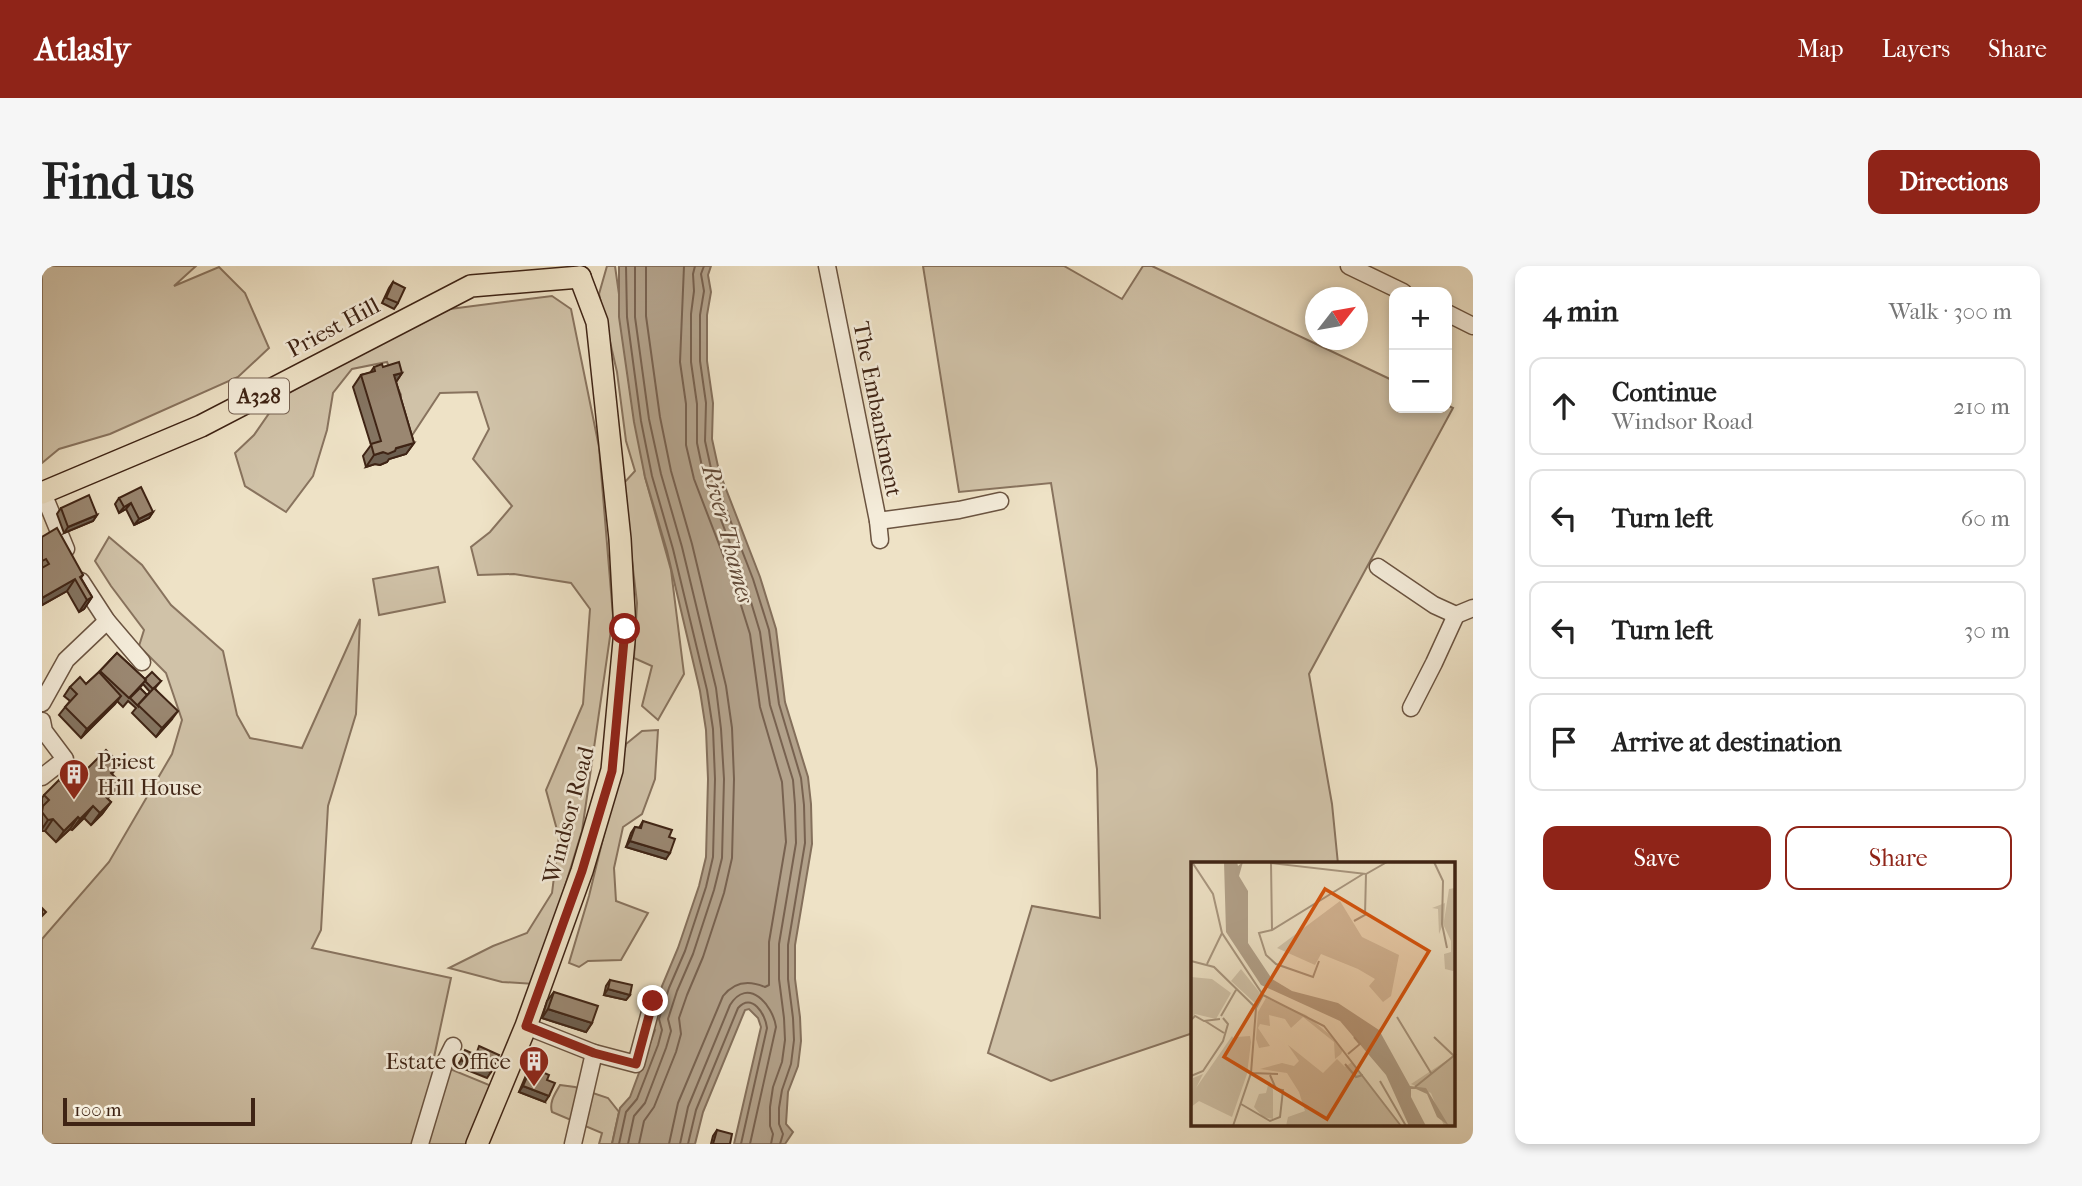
<!DOCTYPE html>
<meta charset="utf-8">
<style>
:root{--surface:#fff;--page:#f6f6f6;--text:#222;--muted:#767676;--line:#e0e0e0;--accent:#8f2418}
body{margin:0;font-family:"IM FELL French Canon",serif;background:var(--page);color:var(--text)}
.controls{position:absolute;right:21px;top:21px;display:grid;overflow:hidden;border-radius:14px;box-shadow:0 4px 10px #0003}
.controls button{width:63px;height:63px;display:grid;place-items:center;padding:0;border:0;border-bottom:2px solid var(--line);background:var(--surface);color:var(--text);font:35px sans-serif}
.compass{position:absolute;left:1263px;top:21px;width:63px;height:63px;border-radius:50%;background:var(--surface);box-shadow:0 4px 10px #0003;rotate:59deg}
.scale{position:absolute;left:21px;bottom:18px;width:192px;box-sizing:border-box;padding-left:7px;border:4px solid #3f2415;border-top:0;font-size:19px;line-height:24px;white-space:nowrap;color:#3f2415;-webkit-text-stroke:5px #f4ecda;paint-order:stroke}
.stop{position:absolute;width:21px;height:21px;margin:-16px;border:5px solid #8f2418;border-radius:50%;background:#fff}
.stop.end{background:#8f2418;border-color:#fff;box-shadow:0 2px 7px #0008}
.list{margin:0;padding:0;list-style:none}
h2{display:flex;justify-content:space-between;align-items:center;height:91px;margin:0;padding:0 28px;font-size:30px}
h2 small{font-size:23px;font-weight:400;color:var(--muted)}
.list li{display:grid;grid-template-columns:46px 1fr auto;gap:21px;align-items:center;box-sizing:border-box;height:98px;margin:0 14px 14px;padding:0 14px;border:2px solid var(--line);border-radius:14px}
.list b{display:block;font-size:26px;white-space:nowrap}
.list p{margin:0;font-size:23px;white-space:nowrap;color:var(--muted)}
.list em{font-size:23px;font-style:normal;color:var(--muted)}
.actions{display:flex;gap:14px;padding:21px 28px}
.actions a{flex:1;padding:16px 0;border:2px solid var(--accent);border-radius:14px;text-align:center;font-size:24px;color:var(--accent)}
.actions .main{background:var(--accent);color:#fff}
.icon{flex:none;width:38px;height:38px;fill:none;stroke:currentColor;stroke-width:2;stroke-linecap:round;stroke-linejoin:round}
.map{position:relative;flex:none;width:1431px;height:878px;overflow:hidden;border-radius:14px}
header{display:flex;align-items:center;gap:42px;box-sizing:border-box;height:98px;padding:0 35px;background:var(--accent);color:#fff}
header strong{font-size:33px}
nav{display:flex;gap:38px;margin-inline-start:auto;font-size:24px}
.intro{display:flex;align-items:center;justify-content:space-between;box-sizing:border-box;height:168px;padding:0 42px}
h1{margin:0;font-size:49px}
.button{padding:18px 32px;border-radius:14px;background:var(--accent);color:#fff;font-size:24px;font-weight:700}
main{display:flex;gap:42px;padding:0 42px}
aside{flex:1;background:var(--surface);border-radius:14px;box-shadow:0 4px 10px #0003}
.map>svg:first-child{display:block}
.green{fill:#d0c2a8;stroke:#88735e;stroke-width:2}
.water{fill:#b2a18a;stroke:#846f5b;stroke-width:2}
.lines{fill:none;stroke-linecap:round;stroke-linejoin:round}
.shore{stroke:#786250;stroke-width:2}
.minor-casing{stroke:#6b5441;stroke-width:19}
.major-casing{stroke:#3f2415;stroke-width:24}
.minor{stroke:#f4ecda;stroke-width:16}
.major{stroke:#eee2c6;stroke-width:21}
.wall{fill:#847461;stroke:#3f2415;stroke-width:2;fill-rule:evenodd}
.shaded-wall{fill:#6c5e4f;stroke:#3f2415;stroke-width:2}
.building{fill:#9a8771;stroke:#3f2415;stroke-width:2}
.route{stroke:#8f2418;stroke-width:9}
.labels{text-anchor:middle;stroke-width:5;stroke-linejoin:round;paint-order:stroke}
.shield{fill:#f4ecda;stroke:#756050;stroke-width:2}
.shield-label{font-size:21px;font-weight:bold;fill:#3f2415}
.street-label{font-size:23px;fill:#3f2415;stroke:#f4ecda}
.poi-label{font-size:23px;fill:#3f2415;stroke:#f4ecda;text-anchor:start}
.water-label{font-size:24px;font-style:italic;fill:#624a38;stroke:#f4ecda}
.inset-road{fill:none;stroke:#a8967f;stroke-width:2}
.view{fill:#d7540d;fill-opacity:0.15;stroke:#d7540d;stroke-width:3.5}
.inset-edge{fill:none;stroke:#3f2415;stroke-width:3.5}
</style>
<header>
<strong>Atlasly</strong>
<nav><a>Map</a><a>Layers</a><a>Share</a></nav>
</header>
<div class="intro"><h1>Find us</h1><a class="button">Directions</a></div>
<main>
<div class="map">
<svg width="1431" height="878" viewBox="0 0 1431 878">
<rect width="100%" height="100%" fill="#eee2c6"/>
<filter id="stains"><feTurbulence type="fractalNoise" baseFrequency=".00286" numOctaves="4"/><feColorMatrix values="0 0 0 0 .2 0 0 0 0 .09 0 0 0 0 .02 0 0 0 .5 -.17"/></filter>
<radialGradient id="worn" r=".72"><stop offset=".6" stop-color="#630" stop-opacity="0"/><stop offset="1" stop-color="#630" stop-opacity=".3"/></radialGradient>
<g class="green">
<polygon points="0,0 154,0 132,20 177,1 203,27 227,82 196,111 68,168 17,183 0,197"/>
<polygon points="565,0 573,0 603,211 629,304 642,408 616,454 600,440 610,400 592,392 595,337 581,218 593,205 584,175 575,106 557,28"/>
<polygon points="881,0 1022,0 1080,33 1101,0 1110,0 1352,115 1352,142 1405,142 1405,139 1411,142 1267,408 1290,538 1296,598 1151,598 1151,767 1009,815 946,787 990,640 1058,652 1055,503 1009,217 917,226"/>
<polygon points="510,30 529,43 557,181 571,350 540,565 493,718 460,716 407,702 451,680 485,667 510,627 517,571 504,524 541,438 548,343 529,317 472,308 436,309 429,281 448,266 470,240 431,193 447,163 435,126 398,127 369,171 353,150 359,129 345,96 310,103 291,127 285,164 271,210 244,246 203,220 193,187 212,169 237,133 283,106 408,43"/>
<polygon points="67,271 100,299 129,339 181,385 195,449 208,472 260,482 318,353 314,448 286,540 279,664 270,682 409,712 391,796 452,821 428,878 0,878 0,673 67,596 130,488 140,454 124,407 97,380 102,364 69,320 53,295"/>
<polygon points="396,301 403,336 337,349 331,313"/>
<polygon points="616,464 613,513 600,548 581,561 572,602 574,635 606,647 579,694 546,695 537,701 527,697 547,630 584,478 600,465"/>
<path d="M518,819l15,2 33,11 11,14 -7,32h-13l3,-11 -50,-21c-3,-10 3,-18 8,-27z"/>
</g>
<polygon class="water" points="577,0 669,0 666,9 669,26 665,49 665,95 671,137 670,173 677,205 718,311 734,363 743,436 766,511 769,538 770,578 753,679 753,713 758,751 759,775 756,800 746,826 744,858 751,866 743,878 692,878 719,761 716,752 707,743 703,744 661,846 653,878 570,878 578,842 588,831 613,764 609,760 620,720 636,682 657,620 664,591 666,513 664,464 658,425 625,285 603,211 592,156 577,51"/>
<g class="lines">
<g class="shore">
<polyline points="653,0 651,8 652,25 649,48 649,96 655,138 655,177 662,210 703,316 718,366 728,439 751,514 753,539 754,577 737,678 737,713 742,752 743,774 740,796 731,821 728,841 728,860 731,868 729,878"/>
<polyline points="662,0 659,8 662,25 658,49 658,95 664,137 663,175 670,207 711,313 727,364 737,438 759,512 762,539 763,577 746,679 746,713 751,752 752,774 749,798 740,824 737,842 737,858 741,868 738,878"/>
<polyline points="577,878 584,846 595,833 616,779 620,764 617,753 627,722 643,685 664,621 671,591 673,513 671,463 665,424 631,283 610,210 599,155 585,51 584,0"/>
<polyline points="586,878 592,850 603,837 624,782 629,765 626,753 635,725 651,688 672,624 680,592 682,513 679,463 674,422 640,281 619,208 607,153 593,51 593,0"/>
<polyline points="597,878 602,855 612,841 634,786 639,768 637,752 645,729 661,691 682,627 690,592 692,513 690,462 684,420 650,278 629,205 618,151 604,50 604,0"/>
<path d="M627,878l9,-41 45,-107c11,-14 26,-16 42,-9l4,-2v-43l17,-100 -4,-60 -22,-75 -10,-73 -15,-48 -41,-107 -8,-34v-41l-6,-42 4,-96"/>
<path d="M638,878l8,-37 42,-102c18,-29 43,0 46,22l-26,117"/>
<path d="M646,878l8,-34 42,-102c14,-16 27,6 29,20l-26,116"/>
</g>
<g class="minor-casing">
<g id="minor">
<polyline points="785,0 836,255 917,244 958,235"/>
<polyline points="1307,0 1361,26"/>
<polyline points="1405,47 1431,60"/>
<polyline points="1,227 24,283"/>
<polyline points="836,255 838,274"/>
<polyline points="1336,301 1392,339 1414,349 1431,342"/>
<polyline points="39,315 65,355 100,396"/>
<polyline points="0,437 24,394 65,355"/>
<polyline points="1369,442 1392,397 1414,349"/>
<polyline points="0,455 2,465 23,493 0,511"/>
<polyline points="484,760 552,787 594,798 611,735"/>
<polyline points="378,878 402,798 411,780"/>
<polyline points="531,878 552,787"/>
</g>
</g>
<g class="major-casing">
<g id="major">
<polyline points="0,227 159,160 429,20 538,11"/>
<polyline points="435,878 484,760 540,605 570,504 583,364 578,273 555,56 538,11"/>
</g>
</g>
<use href="#minor" class="minor"/>
<use href="#major" class="major"/>
</g>
<g class="wall">
<polygon points="351,16 356,37 352,43 340,37 347,22"/>
<polygon points="332,101 341,101 360,107 354,116 372,177 364,188 347,193 345,196 338,199 333,198 324,201 321,190 329,179 311,121 319,109 328,107"/>
<polygon points="77,232 111,246 107,252 92,259 84,243 77,247 73,238"/>
<polygon points="19,242 55,249 51,255 22,267 15,248"/>
<polygon points="0,271 41,309 39,312 50,331 42,343 37,346 25,325 0,339"/>
<path d="M75,387l28,26 16,2 -6,7 17,31 -16,18 -24,-24 4,-5 -8,-7 -5,6 -6,-6 -36,37 -22,-23 11,-14 -6,-5 6,-9 16,-3 13,-12zM101,418l7,8 -3,3 -7,-7z"/>
<polygon points="78,498 70,508 70,528 65,533 69,536 60,548 49,559 42,552 30,564 28,563 14,576 3,565 0,565 0,532 2,529 33,515"/>
<polygon points="601,555 627,571 624,593 584,581 589,567 593,561 597,562"/>
<polygon points="568,714 588,729 584,734 562,729 564,720"/>
<polygon points="512,726 550,757 544,766 500,752 505,735"/>
<polygon points="489,801 503,836 477,826 485,807"/>
<polygon points="675,864 688,878 669,878 671,870"/>
</g>
<g class="shaded-wall">
<polygon points="360,107 352,119 352,109"/>
<polygon points="372,177 364,188 347,193 345,196 338,199 333,198 324,201 332,189"/>
<polygon points="89,237 84,243 77,247 82,241"/>
<polygon points="111,246 107,252 92,259 97,253"/>
<polygon points="55,249 51,255 22,267 26,261"/>
<polygon points="33,313 25,325 0,339 0,332"/>
<polygon points="50,331 42,343 37,346 45,334"/>
<polygon points="79,430 73,438 39,472 45,463"/>
<polygon points="136,445 130,453 114,471 120,462"/>
<polygon points="79,517 70,528 57,541 65,530"/>
<polygon points="69,536 60,548 49,559 58,547"/>
<polygon points="51,540 42,552 30,564 38,553"/>
<polygon points="36,551 28,563 14,576 22,565"/>
<polygon points="11,553 3,565 0,565 0,563 6,554"/>
<polygon points="588,575 628,587 624,593 584,581"/>
<polygon points="566,723 588,729 584,734 562,729"/>
<polygon points="506,743 550,757 544,766 500,752"/>
<polygon points="419,794 449,806 445,812 415,800"/>
<polygon points="481,820 507,830 503,836 477,826"/>
</g>
<g class="building">
<polygon points="351,16 363,22 356,37 344,32"/>
<polygon points="357,96 360,107 352,109 372,177 354,182 353,185 346,188 341,186 332,189 329,178 339,175 319,109 333,105 332,101 340,98 341,101"/>
<polygon points="99,221 111,246 97,253 89,237 82,241 77,232"/>
<polygon points="47,229 55,249 26,261 19,242"/>
<polygon points="15,262 41,309 38,311 50,331 45,334 33,313 0,332 0,302 7,298 4,293 0,295 0,271"/>
<polygon points="75,387 104,414 87,432 58,405"/>
<polygon points="57,406 79,430 45,463 23,441 35,428 28,421 38,411 44,418"/>
<polygon points="110,406 119,415 111,423 103,415 104,414 103,413"/>
<polygon points="98,422 105,429 96,439 96,440 88,432"/>
<polygon points="112,422 136,445 120,462 96,439"/>
<polygon points="64,484 78,498 69,507 79,517 65,530 60,525 59,526 69,536 58,547 51,540 38,553 36,551 22,565 11,553 6,554 0,546 1,540 7,534 2,529 17,514 22,519 30,511 33,515"/>
<polygon points="601,555 630,564 627,571 633,573 628,587 588,575 593,561 599,562"/>
<polygon points="0,642 4,646 0,650"/>
<polygon points="568,714 590,719 588,729 566,723"/>
<polygon points="512,726 556,740 550,757 506,743"/>
<polygon points="437,780 457,789 449,806 419,794 423,784 434,789"/>
<polygon points="489,801 507,809 505,814 513,817 507,830 481,820"/>
<polygon points="675,864 690,868 688,878 671,878"/>
</g>
<g class="lines">
<polyline class="route" points="583,363 570,505 540,605 484,760 552,787 594,798 611,735"/>
</g>
<defs>
<g id="building-pin" transform="scale(1.575)"><path d="M0 17L-7.5 6A9.5 9.5 0 1 1 7.5 6Z" fill="#8f2418" stroke="#f4ecda"/><path d="M-4-6H4V6H1V3H-1V6H-4ZM-2.5-4.3h1.7v1.8h-1.7ZM.8-4.3h1.7v1.8H.8ZM-2.5-1h1.7V.8h-1.7ZM.8-1h1.7V.8H.8Z" fill="#fff"/></g>
</defs>
<g fill-rule="evenodd">
<use href="#building-pin" x="32" y="508"/>
<use href="#building-pin" x="492" y="795"/>
</g>
<g class="labels">
<rect class="shield" x="187" y="112.5" width="60" height="35" rx="5"/>
<g class="shield-label">
<text x="217" y="137">A328</text>
</g>
<g class="street-label">
<text transform="translate(291 61) rotate(-28)" y="8">Priest Hill</text>
<text transform="translate(836 143) rotate(79)" y="8">The Embankment</text>
<text transform="translate(526 549) rotate(-75)" y="8">Windsor Road</text>
</g>
<g class="poi-label">
<text x="55" y="503">Priest<tspan x="55" dy="26">Hill House</tspan></text>
<text x="469" y="803" text-anchor="end">Estate Office</text>
</g>
<g class="water-label">
<text transform="translate(686 268) rotate(75)" y="8">River Thames</text>
</g>
</g>
<g transform="translate(1149 596)">
<rect width="264" height="264" fill="#eee2c6"/>
<path d="M264,26v82l-2,1 -8,-2 -1,-15 7,-2v-11l-8,-17 -4,10 -1,-25 -6,-1 13,-5 -1,18 5,-32zM149,39l22,36 37,18 -8,41 -8,6 -14,-16 6,-7 -17,-10 -37,-15 -6,11 -38,-17zM50,107l19,24 -3,12 -26,-24zM0,115l21,2 19,14 -15,26 -21,-5 -4,5zM75,136l40,17 23,19 14,16 -2,4 -6,5 -1,-17 -31,-25 -12,11 -6,-9 -16,-4 1,11 -10,-2 -2,4 12,18 -11,2 -3,-9 2,-27zM41,174l3,5 2,-4 13,-1 1,6 -4,32 -15,43 -33,-16 -8,6 2,-29 10,-4 -7,14zM97,183l35,28 14,-14 8,8 7,-5 48,64h-114l2,-9 17,-6 -6,-19 -12,-19 -27,-4 22,-6 12,3 5,-5zM264,193v71h-11l-13,-33 -20,-9zM78,219l4,9v29l-10,-2 -9,-10 5,-13 7,-1z" fill="#d0c2a8"/>
<path d="M33,0h13l1,4 5,-4 -4,14 9,15v52l24,36 20,12 46,12 41,27 31,56 16,2 23,38 -12,-9 -10,-23 -11,-5h-5v8l15,29h-17l-23,-51 -46,-54 -79,-36 -35,-53z" fill="#b2a18a"/>
<path class="inset-road" d="M1,0l21,32 9,39 41,62M243,0l9,19 -1,43 5,24M163,59l11,-6 1,-41M81,68l-1,-67 95,11 21,-12M0,99l23,6 42,41M128,99l-6,16 -37,-13 -10,-9 -7,-22 13,-3 91,-56M16,102l15,-31M72,133l61,31 77,100M30,154l15,-26M206,155l34,56M0,158l4,-4 9,5 16,-2M14,159l19,12M243,175l19,18M157,192l12,-10 -6,-7M154,202l11,13 7,-2M60,211l27,1M0,214l12,-5 20,-30 5,-17 -5,-6M189,219l26,45M224,225l41,-33M50,242l29,17 10,-4 3,-27 -7,-1 -6,-14M42,264l18,-53 5,-65 7,-13"/>
<path class="view" d="M134,27l104,62 -102,168 -103,-62z"/>
<rect width="264" height="264" class="inset-edge"/>
</g>
<rect width="100%" height="100%" filter="url(#stains)"/>
<rect width="100%" height="100%" fill="url(#worn)"/>
</svg>
<div class="controls">
<button>+</button>
<button>−</button>
</div>
<svg class="compass" viewBox="-18 -18 36 36"><path d="M0-13l5 13h-10z" fill="#e53935"/><path d="M0 13l5-13h-10z" fill="#767676"/></svg>
<div class="scale">100 m</div>
<div class="stop" style="left:583px;top:363px"></div>
<div class="stop end" style="left:611px;top:735px"></div>
</div>
<aside>
<h2>4 min<small>Walk · 300 m</small></h2>
<ul class="list">
<li><svg class="icon" aria-label="ahead" viewBox="0 0 24 24"><path d="M12 20V5M6 11l6-6 6 6"/></svg><div><b>Continue</b><p>Windsor Road</p></div><em>210 m</em></li>
<li><svg class="icon" aria-label="left" viewBox="0 0 24 24"><path d="M17 20v-9H6M10 6l-5 5 5 5"/></svg><div><b>Turn left</b></div><em>60 m</em></li>
<li><svg class="icon" aria-label="left" viewBox="0 0 24 24"><path d="M17 20v-9H6M10 6l-5 5 5 5"/></svg><div><b>Turn left</b></div><em>30 m</em></li>
<li><svg class="icon" aria-label="arrive" viewBox="0 0 24 24"><path d="M6 21V4h12l-3 4 3 4H6"/></svg><div><b>Arrive at destination</b></div></li>
</ul>
<div class="actions"><a class="main">Save</a><a>Share</a></div>
</aside>
</main>
